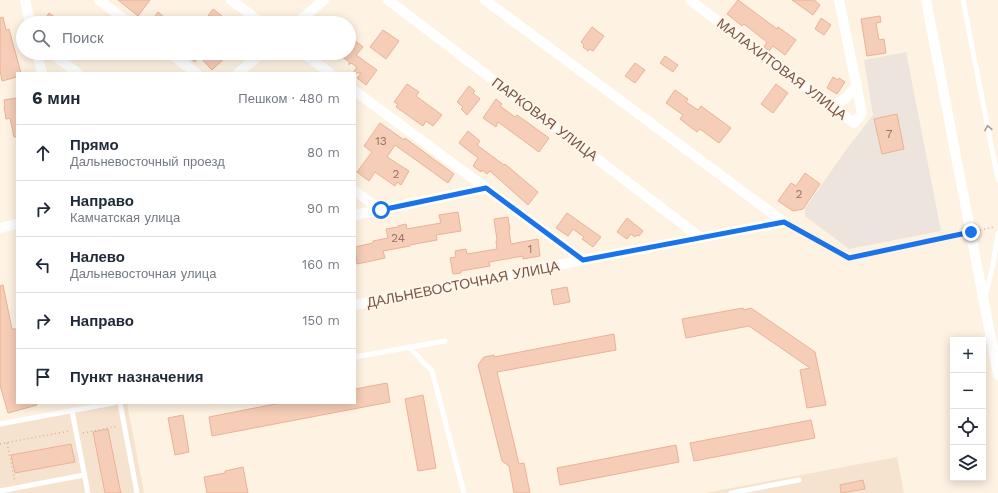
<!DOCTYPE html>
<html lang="ru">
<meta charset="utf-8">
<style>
:root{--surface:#fff;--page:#f2f2f3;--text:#1f2937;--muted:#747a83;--line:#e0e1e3}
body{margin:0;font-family:"Work Sans",sans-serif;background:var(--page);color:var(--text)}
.controls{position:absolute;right:12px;bottom:12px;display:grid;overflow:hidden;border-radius:0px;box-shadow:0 2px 10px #0003}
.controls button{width:36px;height:36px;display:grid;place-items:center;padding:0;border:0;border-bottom:1px solid var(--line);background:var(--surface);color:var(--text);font:20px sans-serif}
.stop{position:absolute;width:12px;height:12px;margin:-9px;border:3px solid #1a73e8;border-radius:50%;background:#fff}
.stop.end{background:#1a73e8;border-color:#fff;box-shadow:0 1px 4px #0008}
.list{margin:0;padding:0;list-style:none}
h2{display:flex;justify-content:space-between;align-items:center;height:52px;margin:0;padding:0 16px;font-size:17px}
h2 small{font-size:13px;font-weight:400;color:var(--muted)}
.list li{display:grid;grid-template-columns:26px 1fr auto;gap:12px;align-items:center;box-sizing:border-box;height:56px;padding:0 16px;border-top:1px solid var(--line)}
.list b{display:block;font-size:15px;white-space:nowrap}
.list p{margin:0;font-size:13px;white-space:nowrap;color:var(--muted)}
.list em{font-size:13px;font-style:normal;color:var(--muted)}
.icon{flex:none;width:22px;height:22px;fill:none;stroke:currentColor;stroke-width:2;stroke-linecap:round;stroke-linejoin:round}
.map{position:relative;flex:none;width:998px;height:493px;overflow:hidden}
.search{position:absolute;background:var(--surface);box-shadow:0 2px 10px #0003;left:16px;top:16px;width:340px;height:44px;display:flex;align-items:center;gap:10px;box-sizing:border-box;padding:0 14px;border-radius:22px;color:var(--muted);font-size:15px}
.panel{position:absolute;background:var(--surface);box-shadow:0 2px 10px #0003;left:16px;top:72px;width:340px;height:332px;border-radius:0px}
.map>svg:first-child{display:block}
.residential{fill:#f6e3cf}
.industrial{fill:#ede4dd}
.building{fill:#f6cdb7;stroke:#eab296}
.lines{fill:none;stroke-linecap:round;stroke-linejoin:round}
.path{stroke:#dbb09a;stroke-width:1.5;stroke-dasharray:1 3;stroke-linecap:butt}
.service{stroke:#fff;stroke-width:5}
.minor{stroke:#fff;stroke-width:10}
.oneway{stroke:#ae9990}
.route{stroke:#1a73e8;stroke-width:5}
.labels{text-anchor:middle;stroke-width:4;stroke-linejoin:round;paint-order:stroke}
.number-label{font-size:12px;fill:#987362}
.street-label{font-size:14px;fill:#785546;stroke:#fff6ea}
</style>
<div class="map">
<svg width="998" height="493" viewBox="0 0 998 493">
<rect width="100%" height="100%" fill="#fef2e2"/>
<g class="residential">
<polygon points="127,403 144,493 0,493 0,426"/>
<polygon points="897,457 904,493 705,493"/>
</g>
<polygon class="industrial" points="906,52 941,231 849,249 805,216 805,208 849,146 873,115 864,60"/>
<g class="building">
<polygon points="118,0 150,0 138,16"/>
<polygon points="738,0 777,29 778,27 796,40 785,55 773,46 769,51 764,47 767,42 744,24 742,26 727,14"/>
<polygon points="792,0 814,0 820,5 813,15"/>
<polygon points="213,9 231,23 203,23"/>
<polygon points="158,12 171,23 150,23"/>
<polygon points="49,13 63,23 42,23"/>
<polygon points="880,16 881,22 876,23 879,40 884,39 886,53 867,56 861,19"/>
<polygon points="3,17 6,30 9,29 21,73 17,73 17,77 2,81 0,70 0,18"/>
<polygon points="821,18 831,25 824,35 815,29"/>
<polygon points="592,27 604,36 593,51 589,49 588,51 583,47 584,45 581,42"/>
<polygon points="383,30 399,41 386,59 370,47"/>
<polygon points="349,36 363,47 356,55 377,70 366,85 357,78 361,73 353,73 357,67 351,63 349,65 349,62 337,53 349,53"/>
<polygon points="183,53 230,53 212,70 199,56 195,62"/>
<polygon points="665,56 678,65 673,72 660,63"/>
<polygon points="635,63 645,70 635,83 625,76"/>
<polygon points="833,77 838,80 839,78 845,82 837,94 827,88"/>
<polygon points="407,84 419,92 416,96 442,115 433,126 426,121 423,126 396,107 398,104 394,102"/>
<polygon points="776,84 788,93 773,113 761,104"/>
<polygon points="469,86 475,91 473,93 480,99 467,115 461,109 463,107 457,102"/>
<polygon points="675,90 688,99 686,102 698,110 701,106 731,128 719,143 700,129 697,132 680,119 683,115 666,103"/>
<polygon points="17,98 17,137 14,137 10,118 6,119 4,106 5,105 4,100"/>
<polygon points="496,99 502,104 500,106 515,117 517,115 549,138 539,152 498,122 496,127 483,118"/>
<polygon points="897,114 904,149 882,154 874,119"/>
<polygon points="380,123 404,140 405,138 454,174 448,183 395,145 387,157 409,171 401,185 397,182 395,186 375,172 369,181 357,172 372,152 364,146"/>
<polygon points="468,131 480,141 477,145 504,165 505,164 538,192 528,205 490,171 487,174 482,170 481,172 473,166 478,158 459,143"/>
<polygon points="805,173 820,184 803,209 793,211 778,201 791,183 796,186"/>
<polygon points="458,212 461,231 436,235 437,240 410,245 410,246 383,251 385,258 357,264 355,247 373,243 373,241 388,238 386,229 398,227 398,226 406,224 407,229 441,223 439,215"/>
<polygon points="567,213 601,237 593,247 582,239 584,237 573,229 568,236 556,228"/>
<polygon points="508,217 510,229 509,230 511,244 538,239 540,256 523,259 523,256 489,262 490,266 461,271 461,273 453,274 450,258 456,257 455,251 466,249 467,254 497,249 496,241 497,240 494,219"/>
<polygon points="627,218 643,231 639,236 637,235 635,237 631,234 627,239 617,232"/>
<polygon points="3,285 12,329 17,329 17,403 36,403 37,405 8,413 0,385 0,286"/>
<polygon points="567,287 570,302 554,305 551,290"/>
<polygon points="743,308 744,310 751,308 815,352 826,405 807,408 800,370 810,368 749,326 686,338 682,319"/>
<polygon points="614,334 616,350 497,372 519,464 524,463 530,493 514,493 509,466 502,461 478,365 484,357 494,355 494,357"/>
<polygon points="387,383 390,402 212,436 209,417 280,403 355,403 355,389"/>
<polygon points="423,395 436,468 418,471 405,399"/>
<polygon points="183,415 189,452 175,455 168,418"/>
<polygon points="811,420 815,438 694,461 690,443"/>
<polygon points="108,429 119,484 121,493 105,493 93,432"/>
<polygon points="71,444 75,462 15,473 11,455"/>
<polygon points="676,445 679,462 560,485 557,468"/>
<polygon points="243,467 248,493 207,493 204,477 225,473 225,471"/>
<polygon points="863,480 865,489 841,493 840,485"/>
</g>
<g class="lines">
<g class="path">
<polyline points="791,226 849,258 961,234"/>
<polyline points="980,230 994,227"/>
<polyline points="83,433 118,426"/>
<polyline points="7,443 15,482"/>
<polyline points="0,444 69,431"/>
</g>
<g class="service">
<polyline points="963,0 998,180"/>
<polyline points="985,297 993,265 998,233"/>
<polyline points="409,347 432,371 464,493"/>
<polyline points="355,357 445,341"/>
<polyline points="120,403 137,493"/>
<polyline points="72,411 88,493"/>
<polyline points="0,424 113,403"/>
<polyline points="0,491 84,475"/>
<polyline points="731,493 799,480"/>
</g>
<g class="minor">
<polyline points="25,0 30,23"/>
<polyline points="99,0 129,23"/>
<polyline points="231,0 262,23"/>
<polyline points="388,0 701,238"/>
<polyline points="485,0 784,222"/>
<polyline points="690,0 854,123 862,113 839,0"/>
<polyline points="926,0 998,375"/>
<polyline points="297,23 324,0"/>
<polyline points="37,53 42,73"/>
<polyline points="51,53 78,73"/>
<polyline points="169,53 196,73"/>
<polyline points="303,53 330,73"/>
<polyline points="238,73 262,53"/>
<polyline points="355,91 583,260"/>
<path d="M832,106c12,-5 18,-11 25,-22"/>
<polyline points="355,191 381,210"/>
<polyline points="355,215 486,188"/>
<polyline points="0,228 17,224"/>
<polyline points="355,305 583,260 784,222"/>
</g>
</g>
<defs><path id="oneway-chevron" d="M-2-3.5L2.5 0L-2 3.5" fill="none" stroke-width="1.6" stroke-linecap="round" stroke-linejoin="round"/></defs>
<use class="oneway" href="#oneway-chevron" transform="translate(988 128) rotate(-101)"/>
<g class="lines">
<polyline class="route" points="381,210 486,188 583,260 784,222 849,258 971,232"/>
</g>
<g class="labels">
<g class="number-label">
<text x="889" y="138">7</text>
<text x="381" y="145">13</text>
<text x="396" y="178">2</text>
<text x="799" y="198">2</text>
<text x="398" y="242">24</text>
<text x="530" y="253">1</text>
</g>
<g class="street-label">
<text transform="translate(782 69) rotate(37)" y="5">МАЛАХИТОВАЯ УЛИЦА</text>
<text transform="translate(545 119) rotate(37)" y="5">ПАРКОВАЯ УЛИЦА</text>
<text transform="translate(463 284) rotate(-11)" y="5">ДАЛЬНЕВОСТОЧНАЯ УЛИЦА</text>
</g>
</g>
</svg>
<div class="controls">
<button>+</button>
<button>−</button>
<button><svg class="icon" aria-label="locate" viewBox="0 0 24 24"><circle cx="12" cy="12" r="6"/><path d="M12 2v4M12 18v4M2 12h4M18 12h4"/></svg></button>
<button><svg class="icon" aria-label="layers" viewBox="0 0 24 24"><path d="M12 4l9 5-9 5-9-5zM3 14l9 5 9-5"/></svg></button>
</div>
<div class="stop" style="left:381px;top:210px"></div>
<div class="stop end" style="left:971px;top:232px"></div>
<div class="search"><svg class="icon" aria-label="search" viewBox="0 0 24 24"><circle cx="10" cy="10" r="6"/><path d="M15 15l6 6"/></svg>Поиск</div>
<section class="panel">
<h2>6 мин<small>Пешком · 480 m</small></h2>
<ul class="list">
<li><svg class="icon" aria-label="ahead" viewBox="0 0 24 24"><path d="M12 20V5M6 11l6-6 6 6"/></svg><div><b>Прямо</b><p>Дальневосточный проезд</p></div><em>80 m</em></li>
<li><svg class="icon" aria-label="right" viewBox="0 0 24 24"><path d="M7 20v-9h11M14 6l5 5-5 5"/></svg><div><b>Направо</b><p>Камчатская улица</p></div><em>90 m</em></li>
<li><svg class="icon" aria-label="left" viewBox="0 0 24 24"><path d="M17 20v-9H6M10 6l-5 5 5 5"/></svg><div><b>Налево</b><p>Дальневосточная улица</p></div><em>160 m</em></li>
<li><svg class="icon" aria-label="right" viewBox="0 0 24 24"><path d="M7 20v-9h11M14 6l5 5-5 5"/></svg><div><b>Направо</b></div><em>150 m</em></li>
<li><svg class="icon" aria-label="arrive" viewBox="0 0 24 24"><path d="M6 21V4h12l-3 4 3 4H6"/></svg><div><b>Пункт назначения</b></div></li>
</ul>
</section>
</div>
